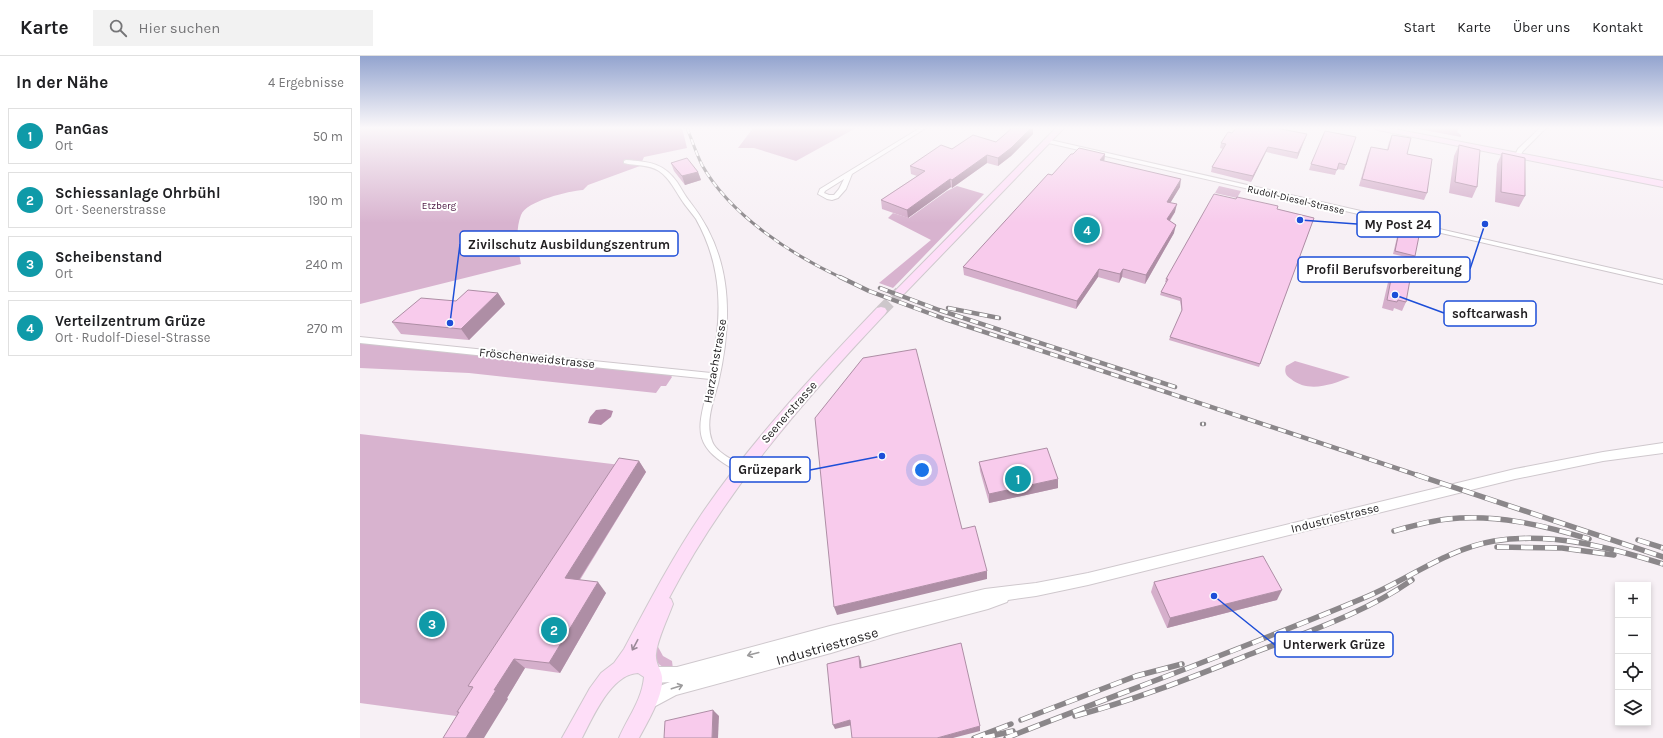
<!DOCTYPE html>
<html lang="de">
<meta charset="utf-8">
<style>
:root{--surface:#fff;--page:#f2f2f2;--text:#202124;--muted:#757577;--line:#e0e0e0;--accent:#328455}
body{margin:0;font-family:Karla,sans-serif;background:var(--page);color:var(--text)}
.controls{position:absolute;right:12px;bottom:12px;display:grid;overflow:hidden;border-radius:0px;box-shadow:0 2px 6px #0003}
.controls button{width:36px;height:36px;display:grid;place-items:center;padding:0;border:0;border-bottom:1px solid var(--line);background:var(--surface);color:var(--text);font:20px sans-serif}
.you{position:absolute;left:562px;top:414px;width:14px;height:14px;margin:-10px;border:3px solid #fff;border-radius:50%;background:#1a73e8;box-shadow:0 0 0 6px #1a73e833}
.badge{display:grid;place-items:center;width:26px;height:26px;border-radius:50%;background:var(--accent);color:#fff;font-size:13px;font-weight:700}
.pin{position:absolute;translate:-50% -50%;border:2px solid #fff;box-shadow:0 1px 4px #0006}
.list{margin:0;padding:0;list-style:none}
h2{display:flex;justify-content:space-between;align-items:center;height:52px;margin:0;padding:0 16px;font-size:17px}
h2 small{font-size:13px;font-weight:400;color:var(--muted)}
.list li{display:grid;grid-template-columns:26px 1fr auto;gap:12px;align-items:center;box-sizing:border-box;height:56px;margin:0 8px 8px;padding:0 8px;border:1px solid var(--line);border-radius:0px}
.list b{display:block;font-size:15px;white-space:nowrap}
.list p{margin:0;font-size:13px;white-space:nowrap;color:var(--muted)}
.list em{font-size:13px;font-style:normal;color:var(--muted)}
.icon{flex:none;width:22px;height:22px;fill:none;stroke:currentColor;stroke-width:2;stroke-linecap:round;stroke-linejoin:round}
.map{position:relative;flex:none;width:1303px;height:682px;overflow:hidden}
header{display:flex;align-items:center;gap:24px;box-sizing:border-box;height:56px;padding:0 20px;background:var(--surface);border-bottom:1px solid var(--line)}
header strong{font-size:19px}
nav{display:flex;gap:22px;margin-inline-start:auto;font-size:14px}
.search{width:280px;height:36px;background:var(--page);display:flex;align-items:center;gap:10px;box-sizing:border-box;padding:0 14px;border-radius:0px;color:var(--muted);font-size:15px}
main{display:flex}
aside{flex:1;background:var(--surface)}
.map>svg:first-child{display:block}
.green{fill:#d8b3cf}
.water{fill:#b58baa}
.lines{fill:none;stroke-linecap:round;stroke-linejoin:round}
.secondary-tunnel{stroke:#cdc7cb;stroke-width:12;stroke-dasharray:12 6;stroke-linecap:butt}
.minor-casing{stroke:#cfc8cd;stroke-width:2}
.tertiary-casing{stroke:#cfc8cd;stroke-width:2}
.secondary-casing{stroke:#cfc8cd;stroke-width:2}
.minor{fill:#fff;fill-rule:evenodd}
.tertiary{fill:#fff;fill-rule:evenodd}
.secondary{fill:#fedef8;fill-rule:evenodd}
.rail-far2-casing{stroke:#8b878a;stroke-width:3}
.rail-far1-casing{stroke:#8b878a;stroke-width:4.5}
.rail-casing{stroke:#8b878a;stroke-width:5.5}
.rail-far2{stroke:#fff;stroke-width:2;stroke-dasharray:6;stroke-linecap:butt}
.rail-far1{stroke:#fff;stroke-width:3;stroke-dasharray:8;stroke-linecap:butt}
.rail{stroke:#fff;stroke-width:4;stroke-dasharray:12;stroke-linecap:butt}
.wall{fill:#d5afcb}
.shaded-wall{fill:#ae8ea5}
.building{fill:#f8cbec;stroke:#ae8ea5}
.oneway{stroke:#9b8998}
.oneway2{stroke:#9c9b9c}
.labels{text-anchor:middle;stroke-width:4;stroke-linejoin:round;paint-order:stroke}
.far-street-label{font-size:10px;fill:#232123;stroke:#fff}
.far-park-label{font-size:10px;fill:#4d1944;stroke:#fff}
.street-label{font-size:12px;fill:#232123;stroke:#fff}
.near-street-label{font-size:14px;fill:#232123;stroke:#fff}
.leader{fill:none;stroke:#1d4ed8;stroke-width:1.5}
.callout-dot{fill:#1d4ed8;stroke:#fff;stroke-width:1.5}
.callout{fill:#fff;stroke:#1d4ed8;stroke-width:1.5}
.callout-label{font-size:13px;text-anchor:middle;font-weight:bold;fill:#232123}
</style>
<header>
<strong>Karte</strong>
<div class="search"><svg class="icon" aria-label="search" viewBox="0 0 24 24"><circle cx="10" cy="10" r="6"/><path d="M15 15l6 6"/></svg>Hier suchen</div>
<nav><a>Start</a><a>Karte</a><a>Über uns</a><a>Kontakt</a></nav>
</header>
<main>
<aside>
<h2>In der Nähe<small>4 Ergebnisse</small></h2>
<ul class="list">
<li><span class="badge" style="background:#0f9aa8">1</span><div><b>PanGas</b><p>Ort</p></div><em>50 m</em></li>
<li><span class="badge" style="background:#0f9aa8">2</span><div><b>Schiessanlage Ohrbühl</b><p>Ort · Seenerstrasse</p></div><em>190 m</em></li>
<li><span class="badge" style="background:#0f9aa8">3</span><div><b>Scheibenstand</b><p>Ort</p></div><em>240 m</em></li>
<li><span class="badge" style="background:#0f9aa8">4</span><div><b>Verteilzentrum Grüze</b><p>Ort · Rudolf-Diesel-Strasse</p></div><em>270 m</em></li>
</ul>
</aside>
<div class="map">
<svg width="1303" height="682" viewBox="0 0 1303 682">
<rect width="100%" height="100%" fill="#f7f0f5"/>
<g class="green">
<path d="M0,72h322l5,20 -43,9 -4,9 -52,19 -5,5c-14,1 -57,11 -62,25 -6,15 -3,34 0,49l-161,40z"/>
<polygon points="393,72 496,72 436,105 394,92 378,92"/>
<polygon points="1053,72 1099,72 1097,76 1101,79 1101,81"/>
<polygon points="597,130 624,138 533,232 519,227 571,184 528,162 533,157 549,162 587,135"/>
<polygon points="859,130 881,135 877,142 855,137"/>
<polygon points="0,284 308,316 312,321 306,330 301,330 296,337 109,317 0,312"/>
<path d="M935,305l55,16c-18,8 -42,16 -59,2 -5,-3 -7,-7 -5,-13z"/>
<polygon points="0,378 269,410 111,662 0,647"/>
<path d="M297,589l6,11 9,5 1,8c-17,-2 -19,-8 -16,-24z"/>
</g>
<polygon class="water" points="245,353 253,355 251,361 241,369 228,367 230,361 236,354"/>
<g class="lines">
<polyline class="secondary-tunnel" points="521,255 540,236"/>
<g class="minor-casing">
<g id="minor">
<path d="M560,72h6l-74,46 -6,15 -8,9 -6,2 -5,-1 -9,-5 2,-5zM484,123l-5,10 -5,6h-5l-5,-2 1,-2z"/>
<polygon points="1180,72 1186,72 1163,95 1160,100 1156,100 1155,99 1158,93"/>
<polygon points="686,83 1303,224 1303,228 684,86 683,85"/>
<path d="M266,104c22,2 37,2 51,22 4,6 8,14 13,20 43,54 43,117 28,182 -5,18 -13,39 -6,57 4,12 23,20 33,25l2,3 -2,3 -3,1 -3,-1c-52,-27 -40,-45 -29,-93l-350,-36v-6l351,36c11,-55 13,-104 -15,-154 -4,-6 -9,-11 -13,-17 -7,-10 -13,-24 -24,-31 -10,-7 -24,-5 -35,-8v-2z"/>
</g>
</g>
<g class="tertiary-casing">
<path id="tertiary" d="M1303,387v10l-60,8 -88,18 -427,106 -52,11 -28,4 -1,2 -19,7 -95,25 -62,19 -155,42 -28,15 -6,-2 -2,-6c5,-11 20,-16 30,-20l-16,1 -5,-3 -3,-5 3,-5 5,-3h23l153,-41 155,-37 51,-6 52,-10 427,-104 88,-17z"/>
</g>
<g class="secondary-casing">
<g id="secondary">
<polygon points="696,72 704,72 544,238 536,238 534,236 536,234"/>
<polygon points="1014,72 1029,72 1303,125 1303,131 1018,74"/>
<path d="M521,251l4,1 2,3 -2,3c-82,87 -160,177 -216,284l2,1 2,5c-5,14 -16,36 -17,50 -1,9 5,15 6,23 2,18 -15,46 -23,61h-20c9,-21 23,-38 25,-61l-6,-4c-27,1 -45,44 -56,65h-20l28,-50 11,-15 13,-10 10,-14c24,-45 48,-91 77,-134 51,-75 113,-141 176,-207z"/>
</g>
</g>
<use href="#minor" class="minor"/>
<use href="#tertiary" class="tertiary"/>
<use href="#secondary" class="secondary"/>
<g class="rail-far2-casing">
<path id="rail-far2" d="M327,72c5,12 9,25 15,37 28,50 90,90 140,113"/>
</g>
<g class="rail-far1-casing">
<g id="rail-far1">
<polyline points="480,221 509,235 585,263 1060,420"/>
<polyline points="520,232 579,254 815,331"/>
<polyline points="588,252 639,262"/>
<polyline points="842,368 844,368"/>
</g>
</g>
<g class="rail-casing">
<g id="rail">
<polyline points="1057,419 1303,501"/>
<path d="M1034,475c18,-5 35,-10 54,-12 48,-5 95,6 141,20"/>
<polyline points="1278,484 1303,492"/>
<polyline points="1137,491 1202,492 1254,499"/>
<path d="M715,660c64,-17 125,-42 186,-66 52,-20 105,-38 151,-70"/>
<polyline points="661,664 776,620 822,608"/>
<polyline points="614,682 651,668"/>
<polyline points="623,682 653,675"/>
<path d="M646,682c120,-47 241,-91 360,-141 43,-18 81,-48 128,-56 57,-9 115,6 169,23"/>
</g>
</g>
<use href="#rail-far2" class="rail-far2"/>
<use href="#rail-far1" class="rail-far1"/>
<use href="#rail" class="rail"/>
</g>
<g class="wall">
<polygon points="872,77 947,78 937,103 906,96 891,126 851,116 852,111 863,93 860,92 861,87"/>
<polygon points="673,78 651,100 638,110 627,107 592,132 591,131 548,162 522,153 521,144 557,120 551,118 550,110 592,93 636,86"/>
<polygon points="1032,79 1047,98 1067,137 1064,144 999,130 1008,98 1011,91 1027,94 1029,86"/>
<polygon points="996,81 984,114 977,113 975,119 949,114 951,108"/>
<polygon points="1099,89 1117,131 1112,142 1089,137 1094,100"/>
<polygon points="1142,97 1165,140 1159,151 1135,146 1137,108"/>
<polygon points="713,98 745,98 744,106 820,131 810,147 815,156 810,165 814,177 785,228 762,221 759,227 738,221 716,253 604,219 603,211"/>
<polygon points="311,107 338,116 341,124 325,129 314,115"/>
<polygon points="876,143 954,162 899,311 809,284 810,281 822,256 820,245 800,239 801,236 807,226 805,226 806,223"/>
<polygon points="1040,171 1055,200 1054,203 1033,198 1039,173"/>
<polygon points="1033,213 1046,246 1042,255 1034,252 1033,255 1022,252 1029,222"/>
<polygon points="138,237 145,248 109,284 41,278 32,266 96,245"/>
<polygon points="279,405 286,416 220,524 246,537 200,617 165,612 147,642 148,643 99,657 97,656 112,633 108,630"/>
<polygon points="619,406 698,423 698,432 629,447 620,415"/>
<polygon points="794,526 917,544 807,572 791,536"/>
</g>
<g class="shaded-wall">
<polygon points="671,72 673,72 673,78 651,100 638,110 638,102"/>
<polygon points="947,78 937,103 938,97"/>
<polygon points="908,91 906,96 891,126 893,120"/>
<polygon points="745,98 744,106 740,104"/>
<polygon points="627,99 627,107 592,132 592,124"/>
<polygon points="338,116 341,124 325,129 322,120"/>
<polygon points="590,123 591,131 548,162 547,154"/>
<polygon points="821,123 820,131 806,154 807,146"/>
<polygon points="817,148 815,156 805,171 807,163"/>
<polygon points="816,169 814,177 785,228 786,219"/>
<polygon points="739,213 738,221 716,253 717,245"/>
<polygon points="763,213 762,221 759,227 760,218"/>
<polygon points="138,237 145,248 109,284 101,273"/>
<polygon points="279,405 286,416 214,532 205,522"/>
<polygon points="698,423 698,432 629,447 629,438"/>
<polygon points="627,515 627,523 477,559 474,551"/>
<polygon points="238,526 246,537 200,617 189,607"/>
<polygon points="922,534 917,544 807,572 810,562"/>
<polygon points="499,600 501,605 502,617 500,612"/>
<polygon points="154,603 165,612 147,642 148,643 124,682 106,682 134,634"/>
<polygon points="353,654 359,660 358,682 352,682"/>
<polygon points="490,664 492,669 475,673 473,669"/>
<polygon points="620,670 620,675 593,682 577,682"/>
</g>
<g class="building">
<polygon points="652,72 671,72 651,92 638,102 627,99 592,124 590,123 547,154 521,144 565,115 550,110 581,89 592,93 613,79 636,86"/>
<polygon points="876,72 916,72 947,78 938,97 908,91 893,120 852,111 866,88 861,87 868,76 872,77"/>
<polygon points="965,75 996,81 986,109 979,107 977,114 951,108"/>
<polygon points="1032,79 1051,82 1047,98 1072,103 1067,137 1002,123 1011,91 1028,94"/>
<polygon points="1099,89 1120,94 1117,131 1095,126"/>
<polygon points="719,92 745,98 740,104 821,123 807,146 817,148 807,163 816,169 786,219 763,213 760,218 739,213 717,245 603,211 688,118 692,119 711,98 713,98"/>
<polygon points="1142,97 1165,102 1165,140 1141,136"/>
<polygon points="327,102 338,116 322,120 311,107"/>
<polygon points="854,138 876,143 877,141 918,150 917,153 954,162 900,308 810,281 822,254 821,242 801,236 808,223 806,223"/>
<polygon points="1040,171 1060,175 1055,200 1035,195"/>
<polygon points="1033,213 1051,218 1046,246 1038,244 1037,246 1027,244"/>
<polygon points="108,234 138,237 101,273 32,266 61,242 96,245"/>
<polygon points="556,293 602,473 615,470 627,515 474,551 455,362 503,302"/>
<polygon points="687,392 698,423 629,438 619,406"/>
<polygon points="259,402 279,405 205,522 238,526 189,607 154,603 134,634 136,634 106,682 83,682 99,656 97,656 113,631 108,630"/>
<polygon points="903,500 922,534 810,562 794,526"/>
<polygon points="601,587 620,670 577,682 492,682 490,664 473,669 467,608 499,600 500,612"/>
<polygon points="353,654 352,682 304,682 305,665"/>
</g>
<defs><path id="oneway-shaft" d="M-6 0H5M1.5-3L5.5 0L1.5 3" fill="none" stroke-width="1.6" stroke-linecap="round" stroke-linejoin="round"/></defs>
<use class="oneway" href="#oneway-shaft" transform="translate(275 589) rotate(118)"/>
<g class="oneway2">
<use href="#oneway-shaft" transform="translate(393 598) rotate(165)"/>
<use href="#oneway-shaft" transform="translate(317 631) rotate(-18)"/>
</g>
<linearGradient id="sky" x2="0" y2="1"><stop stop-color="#93a4cf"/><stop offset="0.43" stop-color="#fbf8fa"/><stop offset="1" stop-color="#fbf8fa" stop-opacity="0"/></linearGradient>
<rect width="1303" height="167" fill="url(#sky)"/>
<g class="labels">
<g class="far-street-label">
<text transform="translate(936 143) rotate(13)" y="4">Rudolf-Diesel-Strasse</text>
</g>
<g class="far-park-label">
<text x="79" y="153">Etzberg</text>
</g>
<g class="street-label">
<text transform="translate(177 302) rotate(6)" y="4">Fröschenweidstrasse</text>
<text transform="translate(355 305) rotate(-80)" y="4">Harzachstrasse</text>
<text transform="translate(429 356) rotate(-49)" y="4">Seenerstrasse</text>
<text transform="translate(975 462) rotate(-14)" y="4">Industriestrasse</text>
</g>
<g class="near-street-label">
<text transform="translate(467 590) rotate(-16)" y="5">Industriestrasse</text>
</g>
</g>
<path class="leader" d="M940 164L997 168M90 267L100 188M1125 168L1110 213M1035 239L1084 257M522 400L450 414M854 540L915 589"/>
<g class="callout-dot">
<circle cx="940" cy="164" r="4"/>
<circle cx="90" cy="267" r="4"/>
<circle cx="1125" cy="168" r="4"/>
<circle cx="1035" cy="239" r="4"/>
<circle cx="522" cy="400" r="4"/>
<circle cx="854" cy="540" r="4"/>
</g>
<g class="callout">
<rect x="997" y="156" width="83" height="25" rx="4"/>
<rect x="100" y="175" width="218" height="25" rx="4"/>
<rect x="938" y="201" width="172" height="25" rx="4"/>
<rect x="1084" y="245" width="92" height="25" rx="4"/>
<rect x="370" y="401" width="80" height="25" rx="4"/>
<rect x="915" y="576" width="118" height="25" rx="4"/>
</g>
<g class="callout-label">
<text x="1038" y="173">My Post 24</text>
<text x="209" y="193">Zivilschutz Ausbildungszentrum</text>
<text x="1024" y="218">Profil Berufsvorbereitung</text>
<text x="1130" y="262">softcarwash</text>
<text x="410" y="418">Grüzepark</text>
<text x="974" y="593">Unterwerk Grüze</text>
</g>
</svg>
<div class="controls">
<button>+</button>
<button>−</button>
<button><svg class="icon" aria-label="locate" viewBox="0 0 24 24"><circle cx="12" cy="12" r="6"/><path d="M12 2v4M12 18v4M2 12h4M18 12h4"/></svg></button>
<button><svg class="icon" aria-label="layers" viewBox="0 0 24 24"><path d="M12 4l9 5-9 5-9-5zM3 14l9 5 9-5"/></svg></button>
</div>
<div class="you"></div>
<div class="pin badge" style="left:658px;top:423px;background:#0f9aa8">1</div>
<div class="pin badge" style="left:194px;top:574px;background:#0f9aa8">2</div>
<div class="pin badge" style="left:72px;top:568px;background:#0f9aa8">3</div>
<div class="pin badge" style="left:727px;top:174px;background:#0f9aa8">4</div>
</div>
</main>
